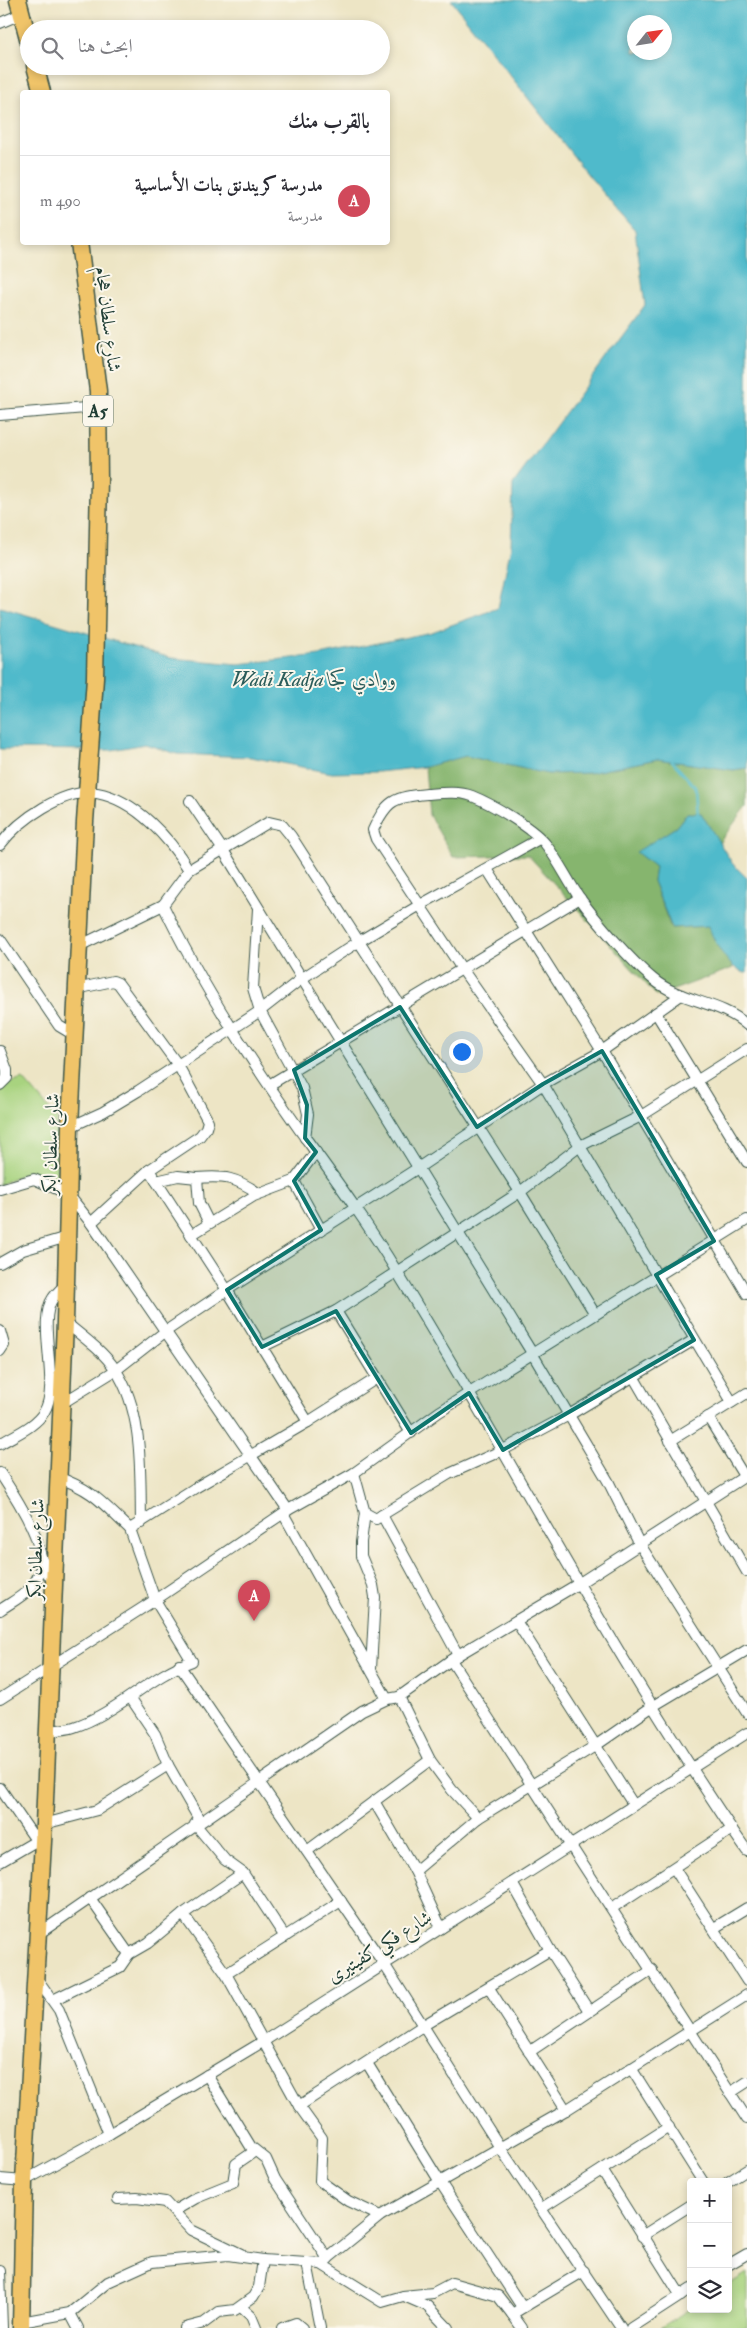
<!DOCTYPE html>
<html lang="ar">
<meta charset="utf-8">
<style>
:root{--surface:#fff;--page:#f2f2f3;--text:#2b2b33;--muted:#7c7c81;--line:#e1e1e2;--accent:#d1495b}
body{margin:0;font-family:"IM FELL Double Pica",Amiri,serif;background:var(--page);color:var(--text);direction:rtl}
.controls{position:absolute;right:15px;bottom:15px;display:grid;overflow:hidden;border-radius:5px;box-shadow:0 2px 8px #0003}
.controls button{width:45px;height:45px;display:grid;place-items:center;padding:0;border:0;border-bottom:1px solid var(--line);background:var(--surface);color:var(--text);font:25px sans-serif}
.compass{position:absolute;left:627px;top:15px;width:45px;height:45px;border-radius:50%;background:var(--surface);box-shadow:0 2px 8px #0003;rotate:60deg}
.you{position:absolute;left:461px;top:1051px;width:18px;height:18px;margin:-12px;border:4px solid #fff;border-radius:50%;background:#1a73e8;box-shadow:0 0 0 8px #1a73e833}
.badge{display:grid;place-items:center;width:32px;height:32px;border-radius:50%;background:var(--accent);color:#fff;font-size:16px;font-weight:700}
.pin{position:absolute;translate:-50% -41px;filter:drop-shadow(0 1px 2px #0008)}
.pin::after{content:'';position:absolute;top:26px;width:18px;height:15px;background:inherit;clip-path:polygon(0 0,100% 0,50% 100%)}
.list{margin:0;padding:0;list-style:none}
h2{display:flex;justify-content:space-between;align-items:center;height:65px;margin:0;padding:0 20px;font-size:21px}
h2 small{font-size:16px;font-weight:400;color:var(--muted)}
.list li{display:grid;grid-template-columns:32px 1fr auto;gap:15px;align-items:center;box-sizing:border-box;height:90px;padding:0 20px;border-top:1px solid var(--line)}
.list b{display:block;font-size:19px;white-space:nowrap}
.list p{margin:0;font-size:16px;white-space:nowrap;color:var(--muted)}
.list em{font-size:16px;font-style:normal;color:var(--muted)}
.icon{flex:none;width:28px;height:28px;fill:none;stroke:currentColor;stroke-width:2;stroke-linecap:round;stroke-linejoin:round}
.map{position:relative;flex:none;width:747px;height:2328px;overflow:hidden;direction:ltr}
.search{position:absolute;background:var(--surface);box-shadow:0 2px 8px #0003;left:20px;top:20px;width:370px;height:55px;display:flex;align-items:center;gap:12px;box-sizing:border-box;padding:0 18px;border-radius:28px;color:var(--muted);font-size:19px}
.panel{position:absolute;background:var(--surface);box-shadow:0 2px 8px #0003;left:20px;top:90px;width:370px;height:155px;border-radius:5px;direction:rtl}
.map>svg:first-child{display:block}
.green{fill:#a8d37f;stroke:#64885a}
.forest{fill:#86b56e;stroke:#527951}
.water{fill:#4fbacb;stroke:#377c80;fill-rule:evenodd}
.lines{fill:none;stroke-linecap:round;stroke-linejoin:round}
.stream{stroke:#4fbacb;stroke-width:2.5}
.minor-casing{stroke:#3e564a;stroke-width:12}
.trunk-casing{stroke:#3e564a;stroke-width:19}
.minor{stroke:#fff;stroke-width:10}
.trunk{stroke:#f0c469;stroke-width:16}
.marked{fill:#0f766e;fill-opacity:0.2;stroke:#0f766e;stroke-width:4;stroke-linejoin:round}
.labels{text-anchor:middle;stroke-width:4;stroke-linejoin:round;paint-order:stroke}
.shield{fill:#fbf7ec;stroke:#61756b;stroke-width:1}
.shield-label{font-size:18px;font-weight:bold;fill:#1f3d34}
.street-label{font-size:19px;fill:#1f3d34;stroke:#fbf7ec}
.water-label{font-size:20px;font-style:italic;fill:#2b5c5a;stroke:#fbf7ec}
</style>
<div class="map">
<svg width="747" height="2328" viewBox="0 0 747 2328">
<rect width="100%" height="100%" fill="#fbf7ec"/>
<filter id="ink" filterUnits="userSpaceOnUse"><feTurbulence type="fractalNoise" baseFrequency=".02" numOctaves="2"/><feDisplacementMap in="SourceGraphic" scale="10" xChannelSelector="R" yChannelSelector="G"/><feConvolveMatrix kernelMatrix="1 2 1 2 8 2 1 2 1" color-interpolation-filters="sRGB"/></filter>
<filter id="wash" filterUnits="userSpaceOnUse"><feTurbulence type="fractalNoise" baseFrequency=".0096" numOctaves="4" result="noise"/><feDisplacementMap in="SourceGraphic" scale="20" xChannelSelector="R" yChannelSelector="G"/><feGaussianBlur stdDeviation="1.12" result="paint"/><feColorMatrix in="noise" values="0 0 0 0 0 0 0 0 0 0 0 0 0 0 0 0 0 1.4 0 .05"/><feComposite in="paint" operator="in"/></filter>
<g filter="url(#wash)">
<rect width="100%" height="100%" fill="#ede5c5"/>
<g class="green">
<path d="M23,1079l34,39v60l-6,3c-24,-9 -28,-9 -51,4v-96l10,-6z"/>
<polygon points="747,2273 747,2328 660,2328 691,2308 728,2309 728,2285"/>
</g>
<polygon class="forest" points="465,756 548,774 589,773 657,759 733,770 747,768 747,806 719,843 701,813 687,813 676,827 637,852 655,867 653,881 671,928 709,926 733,968 657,996 528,855 453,857 429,815 425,767"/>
<g class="water">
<path d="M451,0h296v768l-14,2 -76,-11 -68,14 -41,1 -82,-18 -41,11 -47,5 -46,1 -81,-16 -74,-3 -32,-10 -33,6 -112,-1v-142l171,51 67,6 82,-9 112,-23 66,-24 13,-62 2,-62 132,-179 -10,-75 -46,-54zM634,22h30v30h-30z"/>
<path d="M687,813h14l31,50 15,15v95c-15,1 -35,-33 -38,-47l-37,2 -19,-47 2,-14 -19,-15 40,-25z"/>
</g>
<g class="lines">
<polyline class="stream" points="672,761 696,788 698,816"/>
</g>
</g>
<g filter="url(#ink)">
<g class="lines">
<g class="minor-casing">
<g id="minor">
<polyline points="0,23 21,14"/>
<polyline points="0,415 98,407"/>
<polyline points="190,801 223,850 532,1353 608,1481 639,1543 747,1713"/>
<path d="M0,845c19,-25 64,-57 97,-52 39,7 73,46 92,77"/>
<polyline points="487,869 602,1051 747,1294"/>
<polyline points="258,909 253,988 260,1011 302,1088 308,1114 305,1138"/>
<polyline points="0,939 59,1026 74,1035"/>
<polyline points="79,946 163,905"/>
<polyline points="76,989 113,981 118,983 178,1065 208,1121 206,1128 200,1136 149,1170 91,1223"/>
<polyline points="656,1013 747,1162"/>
<polyline points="0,1051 7,1070 7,1078 0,1085"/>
<polyline points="269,1085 580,898"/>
<polyline points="70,1127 103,1112 138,1091 260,1011 301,979 358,942 420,905 539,839"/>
<polyline points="149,1170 227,1290 308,1422 377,1378"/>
<path d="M197,1178c28,-2 38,-1 61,15"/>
<polyline points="156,1181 178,1176 197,1178 199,1203 209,1223"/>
<polyline points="294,1181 321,1230"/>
<polyline points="0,1189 34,1179 68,1194 91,1223 288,1510"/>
<polyline points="191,1235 254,1196 294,1181 316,1152"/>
<polyline points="0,1263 23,1250 67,1237"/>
<polyline points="336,1311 411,1433"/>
<path d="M595,1314l-75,-122 -229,-356 -9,-11 -13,-3 -80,48 -26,35c37,78 86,153 136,224 34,47 68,93 98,143 94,152 177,311 273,462 25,39 50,79 77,117"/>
<path d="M65,1322c17,14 38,29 50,47 29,43 25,104 26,154"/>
<polyline points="0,1331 4,1345 0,1351"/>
<polyline points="262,1347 336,1311 520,1192 580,1146 641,1116 747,1049"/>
<polyline points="633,1376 747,1572"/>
<path d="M732,1402l-189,-318 -81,-115 -86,-130 -3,-9c14,-30 21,-33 54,-36 14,-1 32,-3 45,2 20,8 63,33 75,50 12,16 21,35 32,51 17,24 52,64 74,82 27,23 67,22 94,46"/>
<polyline points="61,1404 116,1370 166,1331 227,1290 418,1168 543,1084 602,1051 681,995"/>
<polyline points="708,1417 744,1476"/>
<polyline points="670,1441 747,1393"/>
<path d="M0,1444c14,-9 35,-17 44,-32 17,-27 -8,-90 9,-114 3,-5 9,-10 13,-14"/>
<path d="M0,1473c13,20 26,40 35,62 7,20 5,28 18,47"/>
<polyline points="354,1473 365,1513 376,1519 382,1515 458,1655"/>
<path d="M57,1477c37,13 46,27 73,52"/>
<polyline points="365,1513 361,1542 361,1556 373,1585 375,1597 371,1669"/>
<polyline points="284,1515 387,1699"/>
<polyline points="382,1515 449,1474 503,1450 569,1415 694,1340"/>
<path d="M0,1610c21,-14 35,-19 42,-45"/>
<polyline points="516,1621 633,1804"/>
<polyline points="451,1660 747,2119"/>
<polyline points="179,1665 384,1964 501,2149 621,2328"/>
<polyline points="130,1697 155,1734 168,1765 200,1821"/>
<polyline points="399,1697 430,1760 452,1790 478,1818"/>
<polyline points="0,1699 155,1600 288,1510 354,1473 439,1412 747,1220"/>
<path d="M47,1731c9,-1 18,-1 27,-4 43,-14 76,-51 118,-66l-37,-61 -25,-71 65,-41 113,-66"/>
<polyline points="0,1788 42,1849"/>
<polyline points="374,1801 415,1871"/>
<polyline points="44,1824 97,1810 168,1765"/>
<polyline points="195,1824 225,1860 243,1873 285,1937"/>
<polyline points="307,1851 430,1760"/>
<polyline points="0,1862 36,1841"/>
<polyline points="674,1868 747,1981"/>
<polyline points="512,1883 550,1950 589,2011"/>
<polyline points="90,1898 129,1954"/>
<polyline points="341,1901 226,1974 299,2106 322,2138 320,2181 348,2201 380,2216"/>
<polyline points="612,1908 732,1829"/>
<polyline points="441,1928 415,1871 478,1818 595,1746 653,1706 747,1650"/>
<polyline points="714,1928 747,1908"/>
<polyline points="37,1935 362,1711 387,1699 399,1697 458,1655 578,1584 747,1475"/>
<polyline points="226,1974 183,1914 243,1873"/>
<polyline points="35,1976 59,2010 109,2134"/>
<polyline points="489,1988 566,2110"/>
<polyline points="53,2000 120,1967 129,1954 148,1943 183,1914"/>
<polyline points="529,2052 652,1970"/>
<polyline points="367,2063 440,2182 522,2307"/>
<polyline points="631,2068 703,2182"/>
<polyline points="207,2075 251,2147 266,2159 275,2179 328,2259"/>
<polyline points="730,2093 747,2082"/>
<polyline points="299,2106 424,2025 550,1950"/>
<polyline points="602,2170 681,2296"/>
<polyline points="0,2179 24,2181 109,2134 264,2041 747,1733"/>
<polyline points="728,2182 747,2170"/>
<polyline points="118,2199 137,2198 165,2202 191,2230 241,2254"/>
<polyline points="542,2208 669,2127"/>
<polyline points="174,2211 196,2198 233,2183 236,2164 255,2151"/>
<polyline points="642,2236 691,2205"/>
<polyline points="307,2263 320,2328"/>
<polyline points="321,2264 380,2216 566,2110 747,1995"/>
<polyline points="728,2265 747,2254"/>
<polyline points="0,2271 2,2328"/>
<polyline points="404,2296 427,2306 448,2328"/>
<polyline points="241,2307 251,2316 256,2328"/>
<polyline points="70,2313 78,2328"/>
<polyline points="512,2314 522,2328"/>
<polyline points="21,2322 70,2313 108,2282 152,2262 228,2255 263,2260 321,2264 382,2302 403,2296 433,2293 452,2283 498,2296 512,2314 584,2271"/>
<polyline points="185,2328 204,2323 219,2312 235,2310 253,2297 259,2287 263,2260"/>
<polyline points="282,2328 296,2323 302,2328"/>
<polyline points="631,2328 691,2289"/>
</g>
</g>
<g class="trunk-casing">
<g id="trunk">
<polyline points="18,0 29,42"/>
<polyline points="35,66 42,92"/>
<polyline points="21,2328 24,2181 44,1824 65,1322 70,1127 85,822 95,678 99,479 98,391 79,242"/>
</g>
</g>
<use href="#minor" class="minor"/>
<use href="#trunk" class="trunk"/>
</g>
</g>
<path class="marked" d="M400,1007l77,120 66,-43 59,-33 112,190 -58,34 38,65 -191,110 -34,-57 -58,40 -75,-122 -74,36 -35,-57 94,-60 -27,-49 22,-29 -11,-14 2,-33 -13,-35z"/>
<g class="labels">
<rect class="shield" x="83" y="395.5" width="30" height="31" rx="4"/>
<g class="shield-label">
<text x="98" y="417">A5</text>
</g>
<g class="street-label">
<text transform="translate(109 319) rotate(83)" y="7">شارع سلطان هجام</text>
<text transform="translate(50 1144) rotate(-88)" y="7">شارع سلطان ابكر</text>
<text transform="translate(35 1549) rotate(-88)" y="7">شارع سلطان ابكر</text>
<text transform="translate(379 1946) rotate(-32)" y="7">شارع فكي كفيتيرى</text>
</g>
<g class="water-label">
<text x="314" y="686">Wadi Kadja ووادي كجا</text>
</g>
</g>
</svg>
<div class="controls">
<button>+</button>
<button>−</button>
<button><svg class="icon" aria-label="layers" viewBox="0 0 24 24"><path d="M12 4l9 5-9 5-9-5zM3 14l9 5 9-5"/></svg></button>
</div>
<svg class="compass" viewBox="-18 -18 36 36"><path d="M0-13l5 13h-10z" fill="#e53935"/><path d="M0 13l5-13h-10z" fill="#7c7c81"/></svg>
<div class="you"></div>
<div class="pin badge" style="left:254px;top:1621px">A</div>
<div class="search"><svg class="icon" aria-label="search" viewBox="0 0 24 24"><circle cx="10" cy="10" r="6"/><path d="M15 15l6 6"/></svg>ابحث هنا</div>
<section class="panel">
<h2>بالقرب منك<small></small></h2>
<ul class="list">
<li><span class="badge">A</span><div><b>مدرسة كريندنق بنات الأساسية</b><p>مدرسة</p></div><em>490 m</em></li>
</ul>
</section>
</div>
